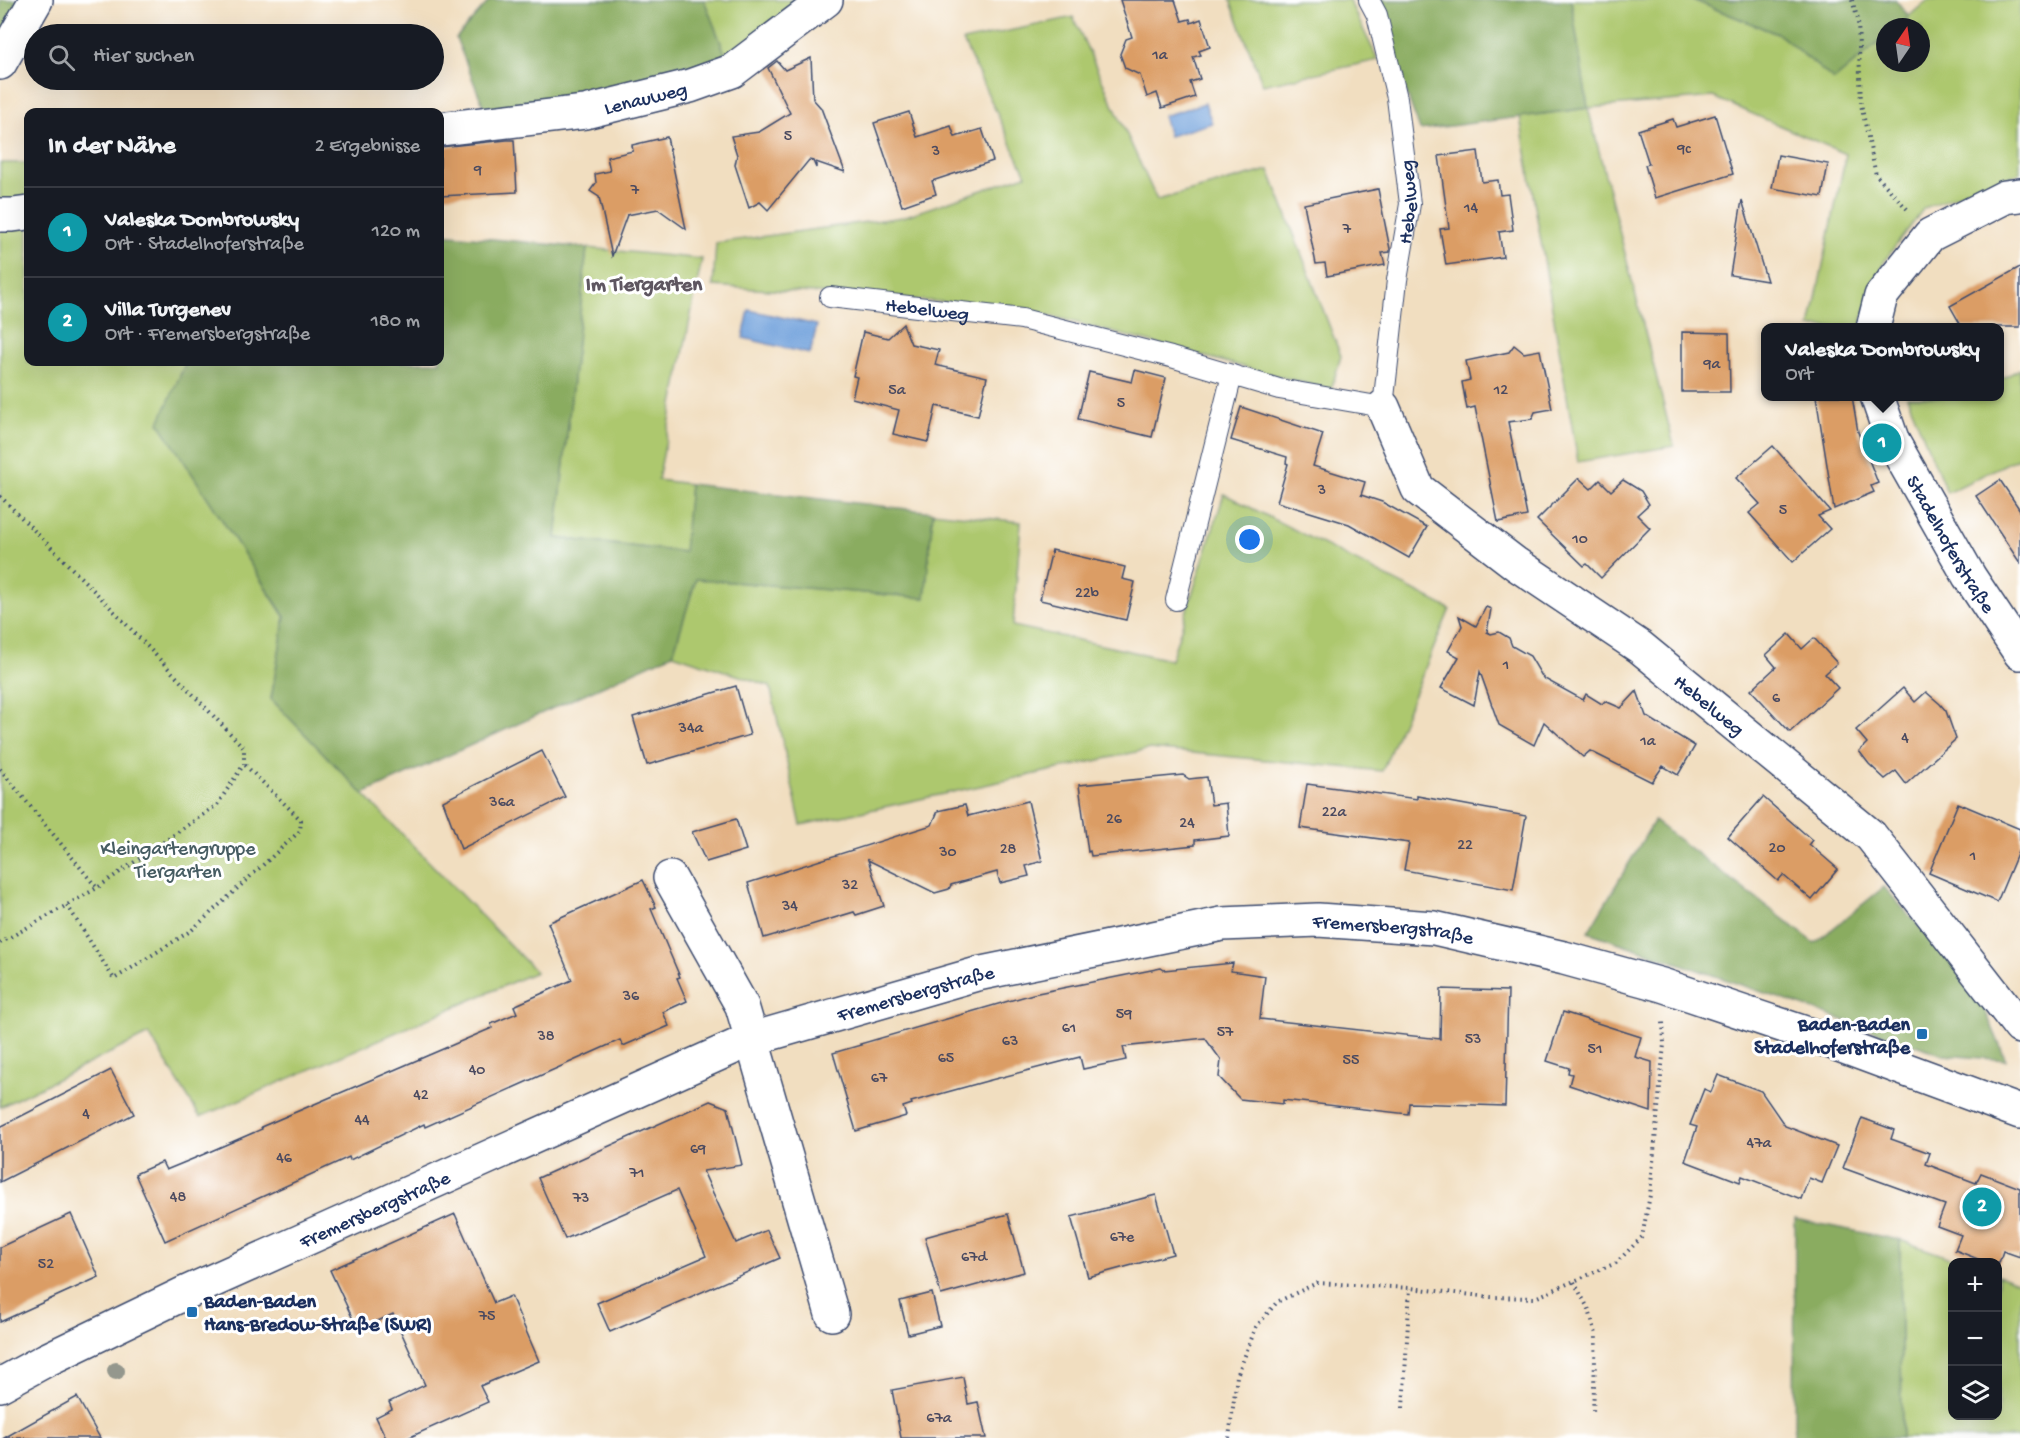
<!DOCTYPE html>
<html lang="de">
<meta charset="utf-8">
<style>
:root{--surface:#171b24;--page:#20242c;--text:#f1f3f6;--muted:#9ea1a6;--line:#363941;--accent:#0f766e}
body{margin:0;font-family:"Gochi Hand",sans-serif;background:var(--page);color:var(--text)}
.controls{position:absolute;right:18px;bottom:18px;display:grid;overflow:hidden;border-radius:12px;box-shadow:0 6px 24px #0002}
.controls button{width:54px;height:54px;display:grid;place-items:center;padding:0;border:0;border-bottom:2px solid var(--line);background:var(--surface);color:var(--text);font:30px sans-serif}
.compass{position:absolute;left:1876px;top:18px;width:54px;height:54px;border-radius:50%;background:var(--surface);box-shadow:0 6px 24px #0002;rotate:13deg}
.you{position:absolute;left:1250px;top:540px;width:21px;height:21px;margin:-15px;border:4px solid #fff;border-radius:50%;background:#1a73e8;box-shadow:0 0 0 9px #1a73e833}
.badge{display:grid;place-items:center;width:39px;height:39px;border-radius:50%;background:var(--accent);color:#fff;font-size:20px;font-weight:700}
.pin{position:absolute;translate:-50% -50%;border:3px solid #fff;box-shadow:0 2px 6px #0006}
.popup{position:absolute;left:1761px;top:323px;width:243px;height:78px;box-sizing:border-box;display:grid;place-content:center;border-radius:12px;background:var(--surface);filter:drop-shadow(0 2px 4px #0005);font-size:20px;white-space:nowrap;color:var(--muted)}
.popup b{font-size:22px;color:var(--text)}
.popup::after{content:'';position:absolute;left:50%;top:100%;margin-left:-12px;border:12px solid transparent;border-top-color:var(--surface)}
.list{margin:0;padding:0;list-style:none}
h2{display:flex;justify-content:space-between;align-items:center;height:78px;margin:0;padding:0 24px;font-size:26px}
h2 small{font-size:20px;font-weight:400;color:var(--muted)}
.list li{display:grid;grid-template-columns:39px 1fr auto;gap:18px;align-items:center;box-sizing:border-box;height:90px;padding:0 24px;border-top:2px solid var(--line)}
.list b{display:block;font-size:22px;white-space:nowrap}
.list p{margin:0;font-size:20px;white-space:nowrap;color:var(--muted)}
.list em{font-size:20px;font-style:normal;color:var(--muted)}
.icon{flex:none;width:33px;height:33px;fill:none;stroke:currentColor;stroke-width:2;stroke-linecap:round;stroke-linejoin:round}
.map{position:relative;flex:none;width:2020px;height:1438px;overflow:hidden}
.search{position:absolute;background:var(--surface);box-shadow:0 6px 24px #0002;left:24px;top:24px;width:420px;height:66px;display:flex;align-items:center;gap:15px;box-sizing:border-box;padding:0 21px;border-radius:33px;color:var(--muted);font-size:22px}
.panel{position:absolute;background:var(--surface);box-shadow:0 6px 24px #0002;left:24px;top:108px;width:420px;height:258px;border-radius:12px}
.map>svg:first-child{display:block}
.green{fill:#adc86e;stroke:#647c66;stroke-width:1.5}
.forest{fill:#8aac61;stroke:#526e60;stroke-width:1.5}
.water{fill:#72a2dc;stroke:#46689d;stroke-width:1.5}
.building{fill:#db9d65}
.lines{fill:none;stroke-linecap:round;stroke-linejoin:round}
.lane-casing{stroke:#3b496d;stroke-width:22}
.street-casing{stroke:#3b496d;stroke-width:36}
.secondary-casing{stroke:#3b496d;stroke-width:36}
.path{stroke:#3b496d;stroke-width:4;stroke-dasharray:1.5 4.5;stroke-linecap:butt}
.lane{stroke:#fff;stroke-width:20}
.street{stroke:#fff;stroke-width:33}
.secondary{stroke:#fff;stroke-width:33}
.tree{fill:#94978d}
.poi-dot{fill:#1f6fb2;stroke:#fff;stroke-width:2}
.labels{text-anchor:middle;stroke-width:6;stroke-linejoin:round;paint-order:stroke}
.number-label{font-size:16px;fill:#4b4a60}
.street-label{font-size:20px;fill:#1b2f5e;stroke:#fff}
.park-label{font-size:20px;fill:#475d63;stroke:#fff}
.poi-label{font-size:20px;font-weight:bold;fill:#1b2f5e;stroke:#fff;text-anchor:end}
.neighbourhood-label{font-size:21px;font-weight:bold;fill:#5e5660;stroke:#fff}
</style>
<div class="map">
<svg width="2020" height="1438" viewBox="0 0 2020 1438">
<rect width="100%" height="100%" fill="#fff"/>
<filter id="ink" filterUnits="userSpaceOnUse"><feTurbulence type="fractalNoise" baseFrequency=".0167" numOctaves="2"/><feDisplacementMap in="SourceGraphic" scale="12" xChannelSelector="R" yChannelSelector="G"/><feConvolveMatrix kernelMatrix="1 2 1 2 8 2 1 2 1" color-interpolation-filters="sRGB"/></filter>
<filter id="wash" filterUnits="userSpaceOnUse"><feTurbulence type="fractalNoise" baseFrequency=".008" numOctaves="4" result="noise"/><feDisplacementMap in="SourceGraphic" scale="24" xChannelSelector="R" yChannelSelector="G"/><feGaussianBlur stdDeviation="1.35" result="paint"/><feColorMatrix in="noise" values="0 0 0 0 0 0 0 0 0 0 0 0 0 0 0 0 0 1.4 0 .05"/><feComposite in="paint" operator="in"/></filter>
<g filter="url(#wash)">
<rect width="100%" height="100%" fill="#f1dec0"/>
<g class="green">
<polygon points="704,0 826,0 732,71"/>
<polygon points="1230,0 1349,0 1378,60 1263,85"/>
<polygon points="1571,0 1693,0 1780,35 1834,80 1885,37 1885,63 1921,63 1921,27 1896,27 1928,0 2020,0 2020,174 2000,179 1924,208 1885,260 1862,319 1863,327 1810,327 1846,154 1713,97 1588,108 1674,446 1578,462 1520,117 1588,108"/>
<polygon points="1073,17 1157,200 1269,170 1341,356 1331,390 1017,307 713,286 716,243 903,217 1026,175 963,41"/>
<polygon points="0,163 28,163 28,362 186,362 160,423 285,618 271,699 536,972 200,1117 149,1034 0,1107"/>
<polygon points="587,248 702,259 658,480 690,484 685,552 556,538"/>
<polygon points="2020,369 2020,457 1947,493 1907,397 1999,396 1999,380"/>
<polygon points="1224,494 1450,609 1382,771 1150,749 801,825 770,686 673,654 696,579 925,598 933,512 1021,522 1013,626 1171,660"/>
<polygon points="1900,1240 1962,1262 1952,1262 1952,1416 1998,1416 1998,1275 2020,1283 2020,1438 1902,1438"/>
</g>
<g class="forest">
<polygon points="0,0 36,0 0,63"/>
<polygon points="490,0 704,0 732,71 490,123 456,38"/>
<polygon points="1369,0 1571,0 1588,108 1420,130 1378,15"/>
<polygon points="1693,0 1896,0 1909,17 1898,27 1885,27 1885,37 1834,80 1780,35"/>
<polygon points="440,234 587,248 556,538 684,552 690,484 933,512 925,598 696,579 673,654 363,794 271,699 285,617 159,423 186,362 440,362"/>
<polygon points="1654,821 1815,943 1884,887 1977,991 2006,1060 1944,1055 1588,932"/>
<polygon points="1795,1219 1900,1240 1902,1438 1794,1438"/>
</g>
<g class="water">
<polygon points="1205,103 1212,123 1169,136 1163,116"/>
<polygon points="749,310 817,325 810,354 743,338"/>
</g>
<g id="blocks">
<g class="building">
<polygon points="1120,0 1175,0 1182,21 1190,19 1191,23 1201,19 1210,47 1199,51 1201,55 1193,57 1200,79 1190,82 1195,97 1162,108 1157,93 1147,97 1140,75 1125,68 1120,54 1126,39 1132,37"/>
<polygon points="811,58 813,99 821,108 845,172 816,162 816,168 813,161 809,160 768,210 760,202 749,208 735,165 737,155 731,136 759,132 790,113 768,68 777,61 785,70"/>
<polygon points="909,112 917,137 951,126 955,137 982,129 993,161 932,181 936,194 902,206 874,123"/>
<polygon points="1715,115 1733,174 1655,198 1645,165 1649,164 1638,130 1673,119 1676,127"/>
<polygon points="667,137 686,229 658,209 627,215 612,256 599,197 590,191 596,183 595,174 610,171 607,157 633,151 632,145"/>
<polygon points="507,140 514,140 517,192 440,196 440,147"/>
<polygon points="1478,151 1482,182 1498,180 1500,195 1508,194 1513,230 1499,232 1503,257 1446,265 1440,229 1449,228 1439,156"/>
<polygon points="1778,155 1828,164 1822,197 1772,188"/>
<polygon points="1378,189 1390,249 1390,252 1382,253 1385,265 1327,276 1325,263 1316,264 1304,204"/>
<polygon points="1742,200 1767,281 1730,275"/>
<polygon points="2020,267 2020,327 1962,327 1950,306"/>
<polygon points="903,324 911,344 939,350 935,365 987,377 978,416 936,406 928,442 893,434 899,410 852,398 857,377 853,376 863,332 888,338"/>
<polygon points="1682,332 1729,333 1730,392 1682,392"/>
<polygon points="1514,345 1524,353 1540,350 1552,409 1535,412 1532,419 1508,422 1527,516 1498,522 1475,407 1467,409 1462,382 1470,380 1466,361 1509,352"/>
<polygon points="1135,370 1166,378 1152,437 1078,419 1089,372 1132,382"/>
<polygon points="1816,396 1852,396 1858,432 1878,483 1871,486 1874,492 1834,509"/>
<polygon points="1241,407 1323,434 1313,466 1365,482 1361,495 1382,502 1427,527 1409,558 1349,524 1277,502 1288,464 1286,463 1287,457 1231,440"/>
<polygon points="1773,446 1830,511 1818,516 1830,529 1793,562 1749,513 1760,504 1736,478"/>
<polygon points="1579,478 1591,489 1600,480 1611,491 1623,480 1641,491 1649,504 1637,515 1650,528 1601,578 1587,564 1584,566 1537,520"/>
<polygon points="2000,480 2020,510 2020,563 1976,496"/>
<polygon points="1052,550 1125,567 1122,579 1135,582 1126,620 1040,600"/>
<polygon points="1486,607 1491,609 1487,632 1491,634 1499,632 1509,638 1512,646 1530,656 1543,678 1583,700 1586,694 1602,704 1605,701 1621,708 1637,691 1646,716 1695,746 1678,775 1663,766 1652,782 1590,751 1583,757 1544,722 1534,745 1499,725 1480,672 1474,705 1441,688 1459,657 1448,651 1462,626 1459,616 1476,626"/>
<polygon points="1789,634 1802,649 1814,638 1837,663 1825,674 1838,688 1790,732 1751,690 1776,667 1766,655"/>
<polygon points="736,686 750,735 647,765 633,717"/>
<polygon points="1903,688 1915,702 1926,692 1940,704 1946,711 1956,739 1906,784 1896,771 1885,779 1869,764 1859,751 1867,743 1856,730"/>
<polygon points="542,751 565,797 461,849 443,801"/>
<polygon points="1183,775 1189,779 1207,777 1211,805 1226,803 1229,836 1195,840 1195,845 1091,856 1090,851 1088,852 1079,785"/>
<polygon points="1307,784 1417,799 1417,796 1526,816 1513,890 1404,870 1409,843 1300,828"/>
<polygon points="1763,797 1812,840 1809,844 1838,869 1812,900 1783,875 1778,881 1728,837"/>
<polygon points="1028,801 1042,861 1026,866 1029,876 1000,883 997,872 951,885 949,889 935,893 868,860 884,906 856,915 854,912 778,935 777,934 764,938 748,883 932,825 938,811 965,805 968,816"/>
<polygon points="1958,803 2020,829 2020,847 1997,902 1929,873"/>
<polygon points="736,819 746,850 706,862 692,832"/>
<polygon points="643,880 656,907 651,909 680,977 677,978 687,1001 663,1012 669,1026 623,1046 620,1040 425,1127 424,1124 350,1160 349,1157 165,1241 135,1174 162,1162 166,1170 195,1158 262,1129 261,1127 492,1028 491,1024 517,1013 514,1006 572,980 548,923"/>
<polygon points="1233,963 1231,971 1265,976 1260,1019 1440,1039 1441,989 1508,991 1505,1106 1409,1103 1408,1114 1283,1100 1283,1104 1240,1099 1219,1077 1221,1060 1205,1038 1123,1047 1126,1060 1083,1069 1080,1057 987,1081 911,1102 912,1104 903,1107 906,1116 856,1131 833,1053 861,1045 860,1044 1033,994 1161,968 1164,970"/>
<polygon points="1563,1012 1641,1037 1635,1057 1652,1062 1651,1112 1569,1085 1572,1074 1568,1073 1569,1068 1547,1061"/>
<polygon points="111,1070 134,1114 0,1182 0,1127"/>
<polygon points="1718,1075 1761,1091 1785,1126 1837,1146 1822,1183 1809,1178 1801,1199 1742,1176 1740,1182 1685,1161 1697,1127 1690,1125 1704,1089 1711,1092"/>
<polygon points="710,1101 728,1108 742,1165 703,1171 736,1243 767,1230 780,1258 610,1332 597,1303 706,1256 677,1190 565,1239 538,1178"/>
<polygon points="1862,1118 1894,1130 1891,1139 1930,1153 1926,1164 1976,1183 1981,1173 2020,1188 2020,1257 2003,1251 1998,1266 1998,1263 1988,1263 1955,1250 1961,1235 1937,1226 1945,1205 1843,1168"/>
<polygon points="1156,1195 1173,1254 1088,1277 1071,1217"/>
<polygon points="71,1214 99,1277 0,1322 0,1247"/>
<polygon points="455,1214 494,1303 511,1296 539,1361 480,1386 488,1402 408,1438 386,1438 376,1417 392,1409 389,1402 425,1385 393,1314 358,1330 330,1270"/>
<polygon points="1008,1214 1024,1272 941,1295 925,1237"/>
<polygon points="932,1293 940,1326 908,1334 900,1301"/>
<polygon points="963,1377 968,1404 978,1402 986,1438 901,1438 892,1390"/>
<polygon points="77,1397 100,1438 4,1438"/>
</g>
</g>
</g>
<g filter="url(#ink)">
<use href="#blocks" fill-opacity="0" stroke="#3b496d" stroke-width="1.5"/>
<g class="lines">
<g class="lane-casing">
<g id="lane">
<path id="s1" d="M830,297l192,22 149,38 108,32 104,18 14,-127 13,-76 -13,-106 -20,-83 -8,-15"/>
<polyline points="1176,600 1232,375"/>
</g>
</g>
<g class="street-casing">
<g id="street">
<polyline points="0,63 36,0"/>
<path id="s2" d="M440,129l145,-17 105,-26 42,-15 94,-71"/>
<polyline points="0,215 13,215 28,213"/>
<polyline points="1873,328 1881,296 1930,235 2005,197 2020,195"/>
<path id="s3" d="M1877,396l16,46 76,134 51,77"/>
<path id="s4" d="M1383,407l35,82 98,75 124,83 231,189 149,191"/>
<polyline points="670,878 742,1006 832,1314"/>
</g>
</g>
<g class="secondary-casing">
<g id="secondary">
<path id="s5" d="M0,1385l46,-25 135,-65 571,-256 225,-65 245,-50 96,-4 116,8 130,30 98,27 161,54 197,73"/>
</g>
</g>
<g class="path">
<polyline points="1852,0 1858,20 1861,104 1876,175 1908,210"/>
<polyline points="0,496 107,604 244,748 244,764 217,805 97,888 0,769"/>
<polyline points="67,905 114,979 192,930 300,831 301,820 244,764"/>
<polyline points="0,943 97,888"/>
<polyline points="1574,1282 1589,1310 1596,1334 1593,1413"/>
<polyline points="1403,1408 1410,1288"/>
<polyline points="1229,1438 1237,1376 1256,1327 1277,1302 1317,1283 1410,1288 1491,1297 1535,1298 1616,1263 1642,1237 1650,1195 1664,1044 1663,1022"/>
</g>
<use href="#lane" class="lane"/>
<use href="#street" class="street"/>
<use href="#secondary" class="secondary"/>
</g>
<circle class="tree" cx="116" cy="1371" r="9"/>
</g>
<g class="poi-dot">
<rect x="1916" y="1028" width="12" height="12" rx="3"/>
<rect x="186" y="1306" width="12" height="12" rx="3"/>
</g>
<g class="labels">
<g class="number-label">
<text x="1160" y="59">1a</text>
<text x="788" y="140">5</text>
<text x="1684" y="153">9c</text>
<text x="936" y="155">3</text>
<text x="478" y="174">9</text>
<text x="635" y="194">7</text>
<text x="1471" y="212">14</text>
<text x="1347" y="233">7</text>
<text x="1712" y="368">9a</text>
<text x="897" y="394">5a</text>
<text x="1501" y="394">12</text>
<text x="1121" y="407">5</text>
<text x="1322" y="494">3</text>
<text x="1783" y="514">5</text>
<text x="1580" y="543">10</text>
<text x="1087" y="597">22b</text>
<text x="1506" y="669">1</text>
<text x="1776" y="702">6</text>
<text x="691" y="732">34a</text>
<text x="1905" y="742">4</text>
<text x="1648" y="745">1a</text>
<text x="502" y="806">36a</text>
<text x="1334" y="816">22a</text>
<text x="1114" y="823">26</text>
<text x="1187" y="827">24</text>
<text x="1465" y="849">22</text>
<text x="1777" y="852">20</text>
<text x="1008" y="853">28</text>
<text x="948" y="856">30</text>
<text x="1973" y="860">1</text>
<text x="850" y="889">32</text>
<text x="790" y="910">34</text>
<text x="631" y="1000">36</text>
<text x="1124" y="1018">59</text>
<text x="1069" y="1032">61</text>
<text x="1225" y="1036">57</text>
<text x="546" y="1040">38</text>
<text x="1473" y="1043">53</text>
<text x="1010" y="1045">63</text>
<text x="1595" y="1053">51</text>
<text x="946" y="1062">65</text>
<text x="1351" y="1064">55</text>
<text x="477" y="1074">40</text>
<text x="879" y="1082">67</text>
<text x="421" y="1099">42</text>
<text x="86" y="1118">4</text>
<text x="362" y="1124">44</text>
<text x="1759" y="1147">47a</text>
<text x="698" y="1153">69</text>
<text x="284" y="1162">46</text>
<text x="637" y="1177">71</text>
<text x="178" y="1201">48</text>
<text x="581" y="1202">73</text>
<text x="1122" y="1241">67e</text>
<text x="974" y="1261">67d</text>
<text x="46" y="1268">52</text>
<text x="487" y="1320">75</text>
<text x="939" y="1422">67a</text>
</g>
<g class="street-label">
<text dy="7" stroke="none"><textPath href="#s2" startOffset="208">Lenauweg</textPath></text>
<text dy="7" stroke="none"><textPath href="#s1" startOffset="772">Hebelweg</textPath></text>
<text dy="7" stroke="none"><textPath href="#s1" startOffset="98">Hebelweg</textPath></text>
<text dy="7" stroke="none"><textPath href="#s3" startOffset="166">Stadelhoferstraße</textPath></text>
<text dy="7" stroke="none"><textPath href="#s4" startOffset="452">Hebelweg</textPath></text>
<text dy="7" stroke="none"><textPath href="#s5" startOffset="1484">Fremersbergstraße</textPath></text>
<text dy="7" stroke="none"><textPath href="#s5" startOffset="998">Fremersbergstraße</textPath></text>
<text dy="7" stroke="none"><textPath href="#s5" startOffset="414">Fremersbergstraße</textPath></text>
</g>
<g class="park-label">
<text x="178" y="854">Kleingartengruppe<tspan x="178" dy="23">Tiergarten</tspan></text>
</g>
<g class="poi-label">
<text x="1910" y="1030">Baden-Baden<tspan x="1910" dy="23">Stadelhoferstraße</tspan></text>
<text x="204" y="1307" text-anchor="start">Baden-Baden<tspan x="204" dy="23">Hans-Bredow-Straße (SWR)</tspan></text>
</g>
<g class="neighbourhood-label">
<text x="644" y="290">Im Tiergarten</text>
</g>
</g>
</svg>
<div class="controls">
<button>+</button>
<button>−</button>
<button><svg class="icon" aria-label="layers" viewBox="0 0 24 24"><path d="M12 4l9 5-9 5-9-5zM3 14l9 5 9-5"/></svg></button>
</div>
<svg class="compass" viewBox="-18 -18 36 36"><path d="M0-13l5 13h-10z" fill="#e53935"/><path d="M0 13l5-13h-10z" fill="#9ea1a6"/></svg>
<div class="you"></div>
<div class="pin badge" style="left:1882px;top:443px;background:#0f9aa8">1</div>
<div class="popup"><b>Valeska Dombrowsky</b>Ort</div>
<div class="pin badge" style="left:1982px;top:1207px;background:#0f9aa8">2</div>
<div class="search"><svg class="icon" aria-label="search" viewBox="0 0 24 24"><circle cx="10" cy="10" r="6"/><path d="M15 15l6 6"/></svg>Hier suchen</div>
<section class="panel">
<h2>In der Nähe<small>2 Ergebnisse</small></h2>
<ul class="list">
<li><span class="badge" style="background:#0f9aa8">1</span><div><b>Valeska Dombrowsky</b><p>Ort · Stadelhoferstraße</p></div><em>120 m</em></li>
<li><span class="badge" style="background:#0f9aa8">2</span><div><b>Villa Turgenev</b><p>Ort · Fremersbergstraße</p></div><em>180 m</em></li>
</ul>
</section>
</div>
